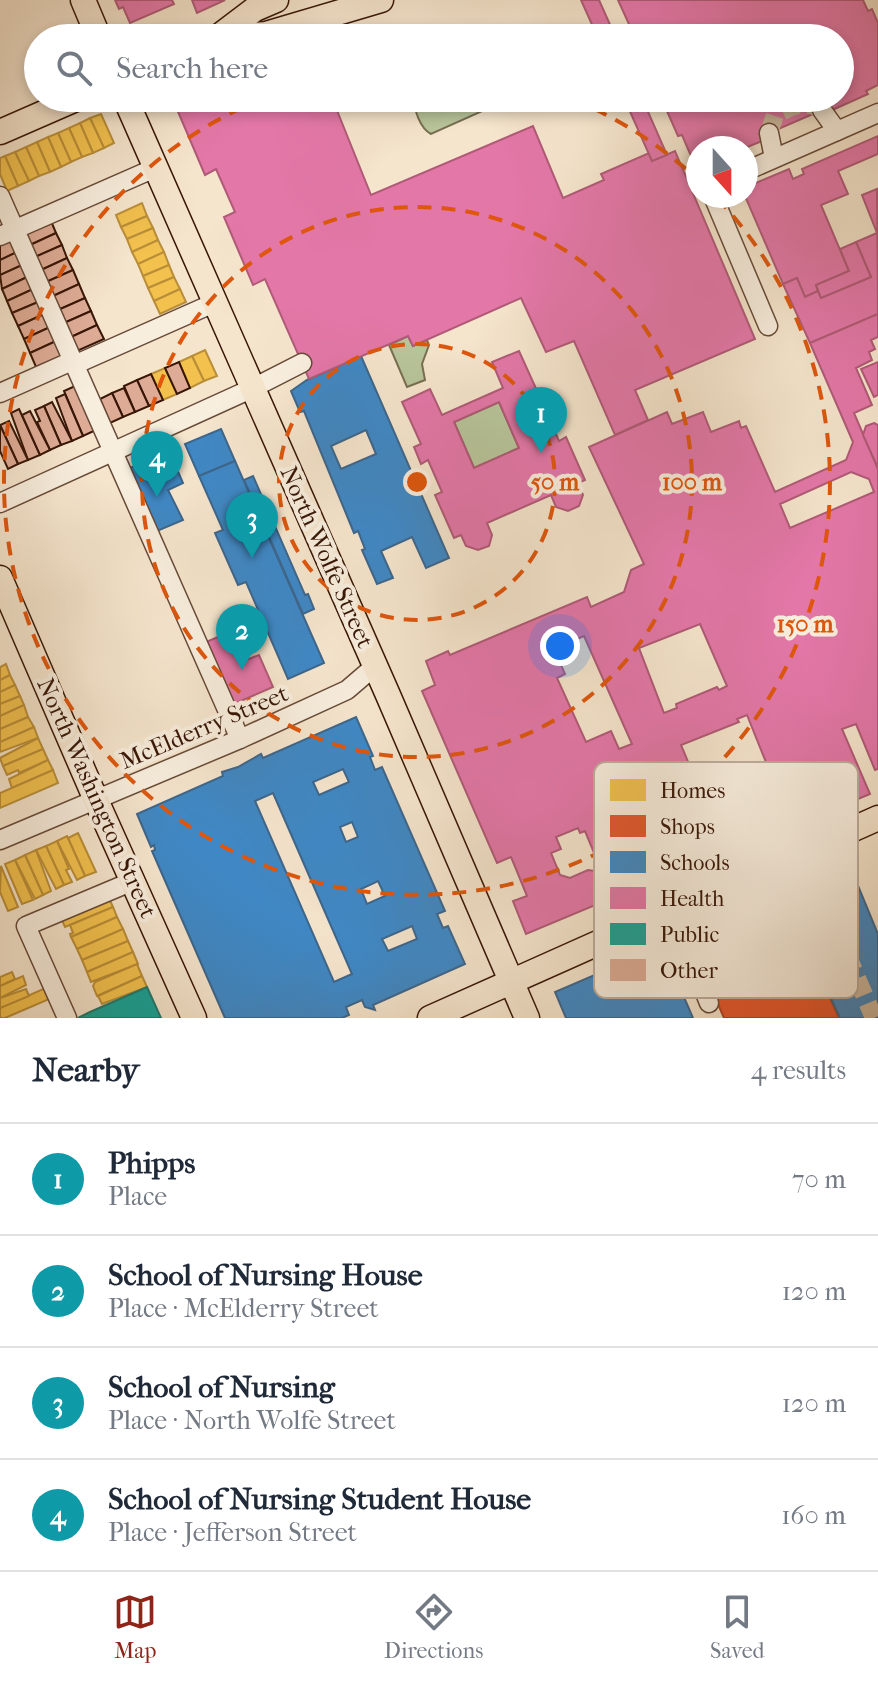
<!DOCTYPE html>
<meta charset="utf-8">
<style>
:root{--surface:#fff;--page:#f6f6f7;--text:#1f2937;--muted:#747a83;--line:#e0e1e3;--accent:#8f2418}
body{margin:0;font-family:"IM FELL French Canon",serif;background:var(--page);color:var(--text)}
.compass{position:absolute;left:686px;top:136px;width:72px;height:72px;border-radius:50%;background:var(--surface);box-shadow:0 4px 12px #0003;rotate:159deg}
.you{position:absolute;left:560px;top:646px;width:28px;height:28px;margin:-20px;border:6px solid #fff;border-radius:50%;background:#1a73e8;box-shadow:0 0 0 12px #1a73e833}
.badge{display:grid;place-items:center;width:52px;height:52px;border-radius:50%;background:var(--accent);color:#fff;font-size:26px;font-weight:700}
.pin{position:absolute;translate:-50% -66px;filter:drop-shadow(0 2px 4px #0008)}
.pin::after{content:'';position:absolute;top:42px;width:28px;height:24px;background:inherit;clip-path:polygon(0 0,100% 0,50% 100%)}
.list{margin:0;padding:0;list-style:none}
h2{display:flex;justify-content:space-between;align-items:center;height:104px;margin:0;padding:0 32px;font-size:34px}
h2 small{font-size:26px;font-weight:400;color:var(--muted)}
.list li{display:grid;grid-template-columns:52px 1fr auto;gap:24px;align-items:center;box-sizing:border-box;height:112px;padding:0 32px;border-top:2px solid var(--line)}
.list b{display:block;font-size:30px;white-space:nowrap}
.list p{margin:0;font-size:26px;white-space:nowrap;color:var(--muted)}
.list em{font-size:26px;font-style:normal;color:var(--muted)}
.icon{flex:none;width:44px;height:44px;fill:none;stroke:currentColor;stroke-width:2;stroke-linecap:round;stroke-linejoin:round}
.map{position:relative;flex:none;width:878px;height:1018px;overflow:hidden}
.search{position:absolute;background:var(--surface);box-shadow:0 4px 12px #0003;left:24px;right:24px;top:24px;height:88px;display:flex;align-items:center;gap:20px;box-sizing:border-box;padding:0 28px;border-radius:44px;color:var(--muted);font-size:30px}
.sheet{height:552px;background:var(--surface)}
nav{display:flex;justify-content:space-around;align-items:center;box-sizing:border-box;height:112px;border-top:2px solid var(--line);background:var(--surface);font-size:22px;color:var(--muted)}
nav a{display:grid;justify-items:center;gap:4px}
nav .on{color:var(--accent)}
.map>svg:first-child{display:block}
.green{fill:#b8c59b;stroke:#786e50;stroke-width:2}
.homes{fill:#f2c14e;stroke:#ba8e38;stroke-width:2}
.shops{fill:#e4572e;stroke:#b04422;stroke-width:2}
.schools{fill:#3f88c5;stroke:#3d668c;stroke-width:2;fill-rule:evenodd}
.health{fill:#e377a8;stroke:#b05a77;stroke-width:2;fill-rule:evenodd}
.public{fill:#17a398;stroke:#21796c;stroke-width:2}
.building{fill:#deac96;stroke:#381606;stroke-width:2}
.lines{fill:none;stroke-linecap:round;stroke-linejoin:round}
.minor-tunnel{stroke:#cfbca5;stroke-width:18;stroke-dasharray:18 9;stroke-linecap:butt}
.minor-casing{stroke:#674a38;stroke-width:21}
.major-casing{stroke:#381606;stroke-width:27}
.minor{stroke:#f8eede;stroke-width:18}
.major{stroke:#f5e5cd;stroke-width:24}
.ring{fill:none;stroke:#df560c;stroke-width:4;stroke-dasharray:14 10}
.labels{text-anchor:middle;stroke-width:8;stroke-linejoin:round;paint-order:stroke}
.street-label{font-size:24px;fill:#381606;stroke:#f8eede}
.key{fill:#f8eede;stroke:#bead9d;stroke-width:2}
.key-label{font-size:22px;fill:#381606}
.centre{fill:#df560c;stroke:#f8eede;stroke-width:4}
.ring-label{font-size:24px;text-anchor:middle;font-weight:bold;fill:#df560c;stroke:#f8eede;stroke-width:8;stroke-linejoin:round;paint-order:stroke}
</style>
<div class="map">
<svg width="878" height="1018" viewBox="0 0 878 1018">
<rect width="100%" height="100%" fill="#f5e5cd"/>
<filter id="stains"><feTurbulence type="fractalNoise" baseFrequency=".0025" numOctaves="4"/><feColorMatrix values="0 0 0 0 .2 0 0 0 0 .09 0 0 0 0 .02 0 0 0 .5 -.17"/></filter>
<radialGradient id="worn" r=".72"><stop offset=".6" stop-color="#630" stop-opacity="0"/><stop offset="1" stop-color="#630" stop-opacity=".3"/></radialGradient>
<g class="green">
<path d="M415,98h87l-4,6 -67,30c-10,-5 -18,-24 -16,-36z"/>
<polygon points="408,336 413,346 427,340 429,345 422,364 425,380 407,387 389,345"/>
<polygon points="499,402 519,448 474,468 454,422"/>
</g>
<g class="homes">
<polygon points="101,114 114,143 104,148 90,118"/>
<polygon points="90,118 104,148 93,153 80,123"/>
<polygon points="80,123 93,153 82,157 69,128"/>
<polygon points="69,128 82,157 71,162 58,133"/>
<polygon points="58,133 71,162 61,167 48,137"/>
<polygon points="48,137 61,167 50,172 37,142"/>
<polygon points="37,142 50,172 39,176 26,147"/>
<polygon points="26,147 39,176 29,181 15,152"/>
<polygon points="15,152 29,181 18,186 5,156"/>
<polygon points="5,156 18,186 7,191 0,174 0,158"/>
<polygon points="142,203 147,216 121,227 116,215"/>
<polygon points="147,216 153,228 127,239 121,227"/>
<polygon points="153,228 158,240 132,252 127,239"/>
<polygon points="158,240 164,252 138,264 132,252"/>
<polygon points="164,252 169,265 143,276 138,264"/>
<polygon points="169,265 174,277 148,288 143,276"/>
<polygon points="174,277 180,289 154,301 148,288"/>
<polygon points="180,289 186,302 160,314 154,301"/>
<polygon points="205,350 217,376 204,381 192,356"/>
<polygon points="192,356 204,381 190,388 179,362"/>
<polygon points="165,368 177,394 163,400 151,374"/>
<polygon points="6,664 10,675 0,680 0,667"/>
<polygon points="10,675 15,685 0,692 0,680"/>
<polygon points="15,685 20,696 0,704 0,692"/>
<polygon points="20,696 24,705 0,716 0,704"/>
<polygon points="24,705 28,717 0,729 0,716"/>
<polygon points="28,717 34,727 0,742 0,729"/>
<polygon points="34,727 38,738 0,752 0,742"/>
<polygon points="38,738 43,749 3,766 0,758"/>
<polygon points="43,749 48,760 19,773 18,770 7,775 3,766"/>
<polygon points="48,760 53,770 12,788 9,779"/>
<polygon points="53,770 58,783 0,808 0,793"/>
<polygon points="78,833 96,872 85,876 68,838"/>
<polygon points="67,836 85,876 77,880 57,841"/>
<polygon points="57,841 69,869 66,870 72,882 64,885 46,846"/>
<polygon points="46,846 64,885 56,889 36,850"/>
<polygon points="36,850 51,891 43,895 25,855"/>
<polygon points="25,855 43,895 35,899 15,860"/>
<polygon points="15,860 33,900 22,904 5,864"/>
<polygon points="1,866 18,907 8,911 0,892"/>
<polygon points="107,894 113,907 65,927 60,916"/>
<polygon points="113,907 117,917 71,937 70,934 73,933 70,925"/>
<polygon points="117,917 123,929 77,949 71,937"/>
<polygon points="123,929 128,941 82,960 77,949"/>
<polygon points="128,941 133,952 87,972 82,960"/>
<polygon points="133,952 138,964 91,982 87,972"/>
<polygon points="137,964 142,976 97,996 93,986 95,982"/>
<polygon points="12,972 15,979 0,986 0,977"/>
<polygon points="23,976 26,985 0,998 0,986"/>
<polygon points="142,976 147,987 102,1004 98,996"/>
<polygon points="50,986 54,997 5,1018 0,1018 0,1008"/>
<polygon points="26,989 29,996 0,1008 0,998"/>
</g>
<polygon class="shops" points="783,893 839,1018 724,1018 688,935"/>
<g class="schools">
<path d="M361,356l88,202 -23,10 -14,-31 -31,14 12,27 -16,6 -15,-34 3,-1 -7,-18 -4,2 -50,-122 -4,1 -9,-21 16,-11zM366,430l10,24 -35,15 -10,-23z"/>
<polygon points="221,429 235,461 199,476 185,444"/>
<polygon points="169,451 183,483 168,490 183,520 157,531 130,468"/>
<polygon points="235,461 324,663 288,679 246,582 238,585 215,533 223,530 199,476"/>
<polygon points="253,476 305,595 308,594 314,609 303,614 244,480"/>
<path d="M356,717l17,39 -3,1 5,13 7,-3 63,144 -8,3 6,14 5,-2 17,38 -92,41 2,5 -10,-3 -3,-7 -16,7 3,8 -7,3h-117l-73,-167 3,-1 -1,-5 -3,2 -14,-33 86,-38 -1,-4 16,-5 23,-13 2,4zM343,769l6,13 -30,13 -6,-13zM273,793l79,181 -18,8 -79,-181zM352,822l6,15 -12,5 -6,-15zM378,881l7,15 -18,8 -6,-15zM412,926l5,13 -29,12 -6,-12z"/>
<polygon points="849,864 878,934 878,1018 840,1018 783,893"/>
<polygon points="662,946 693,1018 566,1018 555,992"/>
</g>
<g class="health">
<polygon points="115,0 172,0 174,4 130,23 123,7 119,9"/>
<polygon points="192,0 225,0 197,13"/>
<polygon points="581,0 599,0 616,38 598,38"/>
<polygon points="618,0 863,0 868,11 872,9 878,23 878,85 866,91 868,94 830,111 829,107 762,136 762,141 745,148 698,148 698,153 691,156 682,135 678,136 663,102 666,101 665,98 840,98 840,38 639,38 636,32 633,33"/>
<polygon points="196,98 332,98 371,195 533,126 563,198 604,180 601,174 649,153 652,161 675,151 755,339 635,390 648,420 615,435 574,341 546,352 521,298 413,346 408,336 309,379 265,279 253,285 224,217 235,212 216,169 205,175 176,107"/>
<polygon points="624,98 642,98 667,155 652,161"/>
<polygon points="878,136 878,154 838,171 848,194 821,205 849,271 816,285 818,291 805,297 797,278 783,284 745,196 746,187 789,169 793,179 804,174 802,169"/>
<polygon points="877,189 878,314 810,343 783,284 797,278 805,297 818,291 821,298 871,277 856,242 877,233 862,195"/>
<polygon points="856,242 871,277 821,298 816,285 849,271 840,249"/>
<path d="M878,314v23l-7,3 4,9 -6,3 3,8 -16,8 16,37 -18,8 24,56v300l-3,1 -19,-46 -14,5 28,65 -121,51 -1,-4 -111,47 1,3 -18,7 -1,-3 -93,39 -13,-33 14,-5 -11,-27 -5,-12 -14,6 -75,-172 13,-6 -9,-24 22,-10 2,4 137,-58 4,10 33,-15 7,-22 13,-6 -55,-117 78,-35 5,12 31,-12 8,20 28,-11 2,7 5,-2 29,66 71,-32 7,-18 -43,-99zM851,472l18,7 5,13 -84,36 -10,-24zM700,624l27,62 -8,4 -2,-3 -41,17 1,4 -13,5 -25,-65zM584,636l48,108 -13,5 -8,-18 -25,11 -29,-64 8,-4 -11,-25zM747,715l29,72 -43,18 -2,-4 -9,3 1,4 -13,6 -29,-69 58,-23 -2,-3zM655,794l15,37 -12,6 -1,-3 -8,3 1,4 -15,7 -16,-32 9,-4 -2,-5zM578,828l2,5 5,-2 17,41 -14,-2 -18,8 -10,-3 -9,-22 10,-4 -5,-12z"/>
<path d="M519,351l19,42 7,-3 7,16 -7,3 14,32 7,-4 19,43 -7,3 5,12 -4,11 -11,5 -12,-4 -5,-12 -64,28 5,12 -3,11 -11,4 -12,-4 -5,-11 -7,3 -19,-43 7,-3 -14,-32 -7,4 -7,-17 7,-3 -19,-42 28,-13 12,26 61,-27 -11,-26zM499,402l20,46 -45,20 -20,-46z"/>
<polygon points="878,362 878,395 874,397 861,369"/>
<polygon points="874,423 878,425 878,468 863,435 866,426"/>
<polygon points="232,631 244,661 259,655 273,687 234,704 206,642"/>
</g>
<polygon class="public" points="147,987 161,1018 78,1018 90,1012"/>
<g class="building">
<polygon points="51,221 56,233 30,245 24,232"/>
<polygon points="56,233 62,245 35,257 30,245"/>
<polygon points="11,240 17,252 0,260 0,245"/>
<polygon points="62,245 67,258 41,270 35,257"/>
<polygon points="17,252 22,265 0,275 0,260"/>
<polygon points="67,258 73,270 46,282 41,270"/>
<polygon points="22,265 27,277 2,289 0,275"/>
<polygon points="73,270 79,284 53,296 46,282"/>
<polygon points="27,277 33,289 7,301 2,289"/>
<polygon points="79,284 85,298 58,310 53,296"/>
<polygon points="33,289 38,302 12,313 7,301"/>
<polygon points="85,298 91,311 64,323 58,310"/>
<polygon points="38,302 44,314 18,326 12,313"/>
<polygon points="91,311 97,325 71,337 64,323"/>
<polygon points="44,314 50,327 24,339 18,326"/>
<polygon points="97,325 104,339 77,351 71,337"/>
<polygon points="50,327 56,341 30,353 24,339"/>
<polygon points="56,341 62,356 36,367 30,353"/>
<polygon points="179,362 190,388 177,394 165,368"/>
<polygon points="151,374 163,400 149,406 137,380"/>
<polygon points="137,380 149,406 135,412 124,386"/>
<polygon points="75,386 96,430 83,436 64,391"/>
<polygon points="124,388 135,412 123,417 112,393"/>
<polygon points="112,393 123,417 110,423 100,399"/>
<polygon points="65,394 83,436 72,441 56,398"/>
<polygon points="52,402 72,441 61,445 44,406"/>
<polygon points="44,406 61,445 50,450 37,422 40,421 35,410"/>
<polygon points="19,409 40,455 28,460 11,413"/>
<polygon points="30,411 50,450 40,455 22,415"/>
<polygon points="9,421 28,460 18,464 0,425"/>
<polygon points="0,425 18,464 8,469 0,451"/>
</g>
<g class="lines">
<g class="minor-tunnel">
<path d="M769,133l6,-18c17,-9 30,-16 47,-5"/>
<polyline points="815,879 874,1018"/>
</g>
<g class="minor-casing">
<g id="minor">
<polyline points="822,110 837,131"/>
<polyline points="769,133 774,158"/>
<polyline points="746,171 878,113"/>
<polyline points="0,196 240,739"/>
<polyline points="713,196 768,326"/>
<polyline points="0,236 155,168"/>
<polyline points="74,365 214,303"/>
<polyline points="0,393 72,361"/>
<polyline points="0,503 253,388 302,363"/>
<polyline points="0,840 240,739 347,690 375,666"/>
<polyline points="803,851 815,879"/>
<polyline points="672,910 709,1003"/>
<polyline points="67,1018 26,926 133,881"/>
</g>
</g>
<g class="major-casing">
<g id="major">
<polyline points="83,0 99,38"/>
<polyline points="218,37 255,9 276,0"/>
<polyline points="220,38 266,34 381,0"/>
<polyline points="125,98 388,695 527,1018"/>
<polyline points="0,132 78,98"/>
<polyline points="0,578 96,800 194,1018"/>
<polyline points="430,1018 878,818"/>
</g>
</g>
<use href="#minor" class="minor"/>
<use href="#major" class="major"/>
</g>
<g class="ring">
<circle cx="417" cy="482" r="138"/>
<circle cx="417" cy="482" r="275"/>
<path d="M572 99A413 413 0 0 1 696 178M717 198A413 413 0 1 1 262 99"/>
</g>
<g class="labels">
<g class="street-label">
<text transform="translate(327 557) rotate(66)" y="8">North Wolfe Street</text>
<text transform="translate(204 727) rotate(-23)" y="8">McElderry Street</text>
<text transform="translate(97 798) rotate(66)" y="8">North Washington Street</text>
</g>
</g>
<rect x="594" y="762" width="264" height="236" rx="12" class="key"/>
<rect x="610" y="779" width="36" height="22" fill="#f2c14e"/>
<rect x="610" y="815" width="36" height="22" fill="#e4572e"/>
<rect x="610" y="851" width="36" height="22" fill="#3f88c5"/>
<rect x="610" y="887" width="36" height="22" fill="#e377a8"/>
<rect x="610" y="923" width="36" height="22" fill="#17a398"/>
<rect x="610" y="959" width="36" height="22" fill="#deac96"/>
<g class="key-label">
<text x="660" y="798">Homes</text>
<text x="660" y="834">Shops</text>
<text x="660" y="870">Schools</text>
<text x="660" y="906">Health</text>
<text x="660" y="942">Public</text>
<text x="660" y="978">Other</text>
</g>
<circle cx="417" cy="482" r="12" class="centre"/>
<g class="ring-label">
<text x="555" y="490">50 m</text>
<text x="692" y="490">100 m</text>
<text x="805" y="632">150 m</text>
</g>
<rect width="100%" height="100%" filter="url(#stains)"/>
<rect width="100%" height="100%" fill="url(#worn)"/>
</svg>
<svg class="compass" viewBox="-18 -18 36 36"><path d="M0-13l5 13h-10z" fill="#e53935"/><path d="M0 13l5-13h-10z" fill="#747a83"/></svg>
<div class="you"></div>
<div class="pin badge" style="left:541px;top:453px;background:#0f9aa8">1</div>
<div class="pin badge" style="left:242px;top:670px;background:#0f9aa8">2</div>
<div class="pin badge" style="left:252px;top:558px;background:#0f9aa8">3</div>
<div class="pin badge" style="left:157px;top:497px;background:#0f9aa8">4</div>
<div class="search"><svg class="icon" aria-label="search" viewBox="0 0 24 24"><circle cx="10" cy="10" r="6"/><path d="M15 15l6 6"/></svg>Search here</div>
</div>
<section class="sheet">
<h2>Nearby<small>4 results</small></h2>
<ul class="list">
<li><span class="badge" style="background:#0f9aa8">1</span><div><b>Phipps</b><p>Place</p></div><em>70 m</em></li>
<li><span class="badge" style="background:#0f9aa8">2</span><div><b>School of Nursing House</b><p>Place · McElderry Street</p></div><em>120 m</em></li>
<li><span class="badge" style="background:#0f9aa8">3</span><div><b>School of Nursing</b><p>Place · North Wolfe Street</p></div><em>120 m</em></li>
<li><span class="badge" style="background:#0f9aa8">4</span><div><b>School of Nursing Student House</b><p>Place · Jefferson Street</p></div><em>160 m</em></li>
</ul>
</section>
<nav>
<a class="on"><svg class="icon" aria-label="map" viewBox="0 0 24 24"><path d="M3 6l6-2 6 2 6-2v14l-6 2-6-2-6 2zM9 4v14M15 6v14"/></svg>Map</a>
<a><svg class="icon" aria-label="directions" viewBox="0 0 24 24"><path d="M12 3l9 9-9 9-9-9zM9 14v-3h6M13 9l2 2-2 2"/></svg>Directions</a>
<a><svg class="icon" aria-label="saved" viewBox="0 0 24 24"><path d="M7 4h10v16l-5-4-5 4z"/></svg>Saved</a>
</nav>
